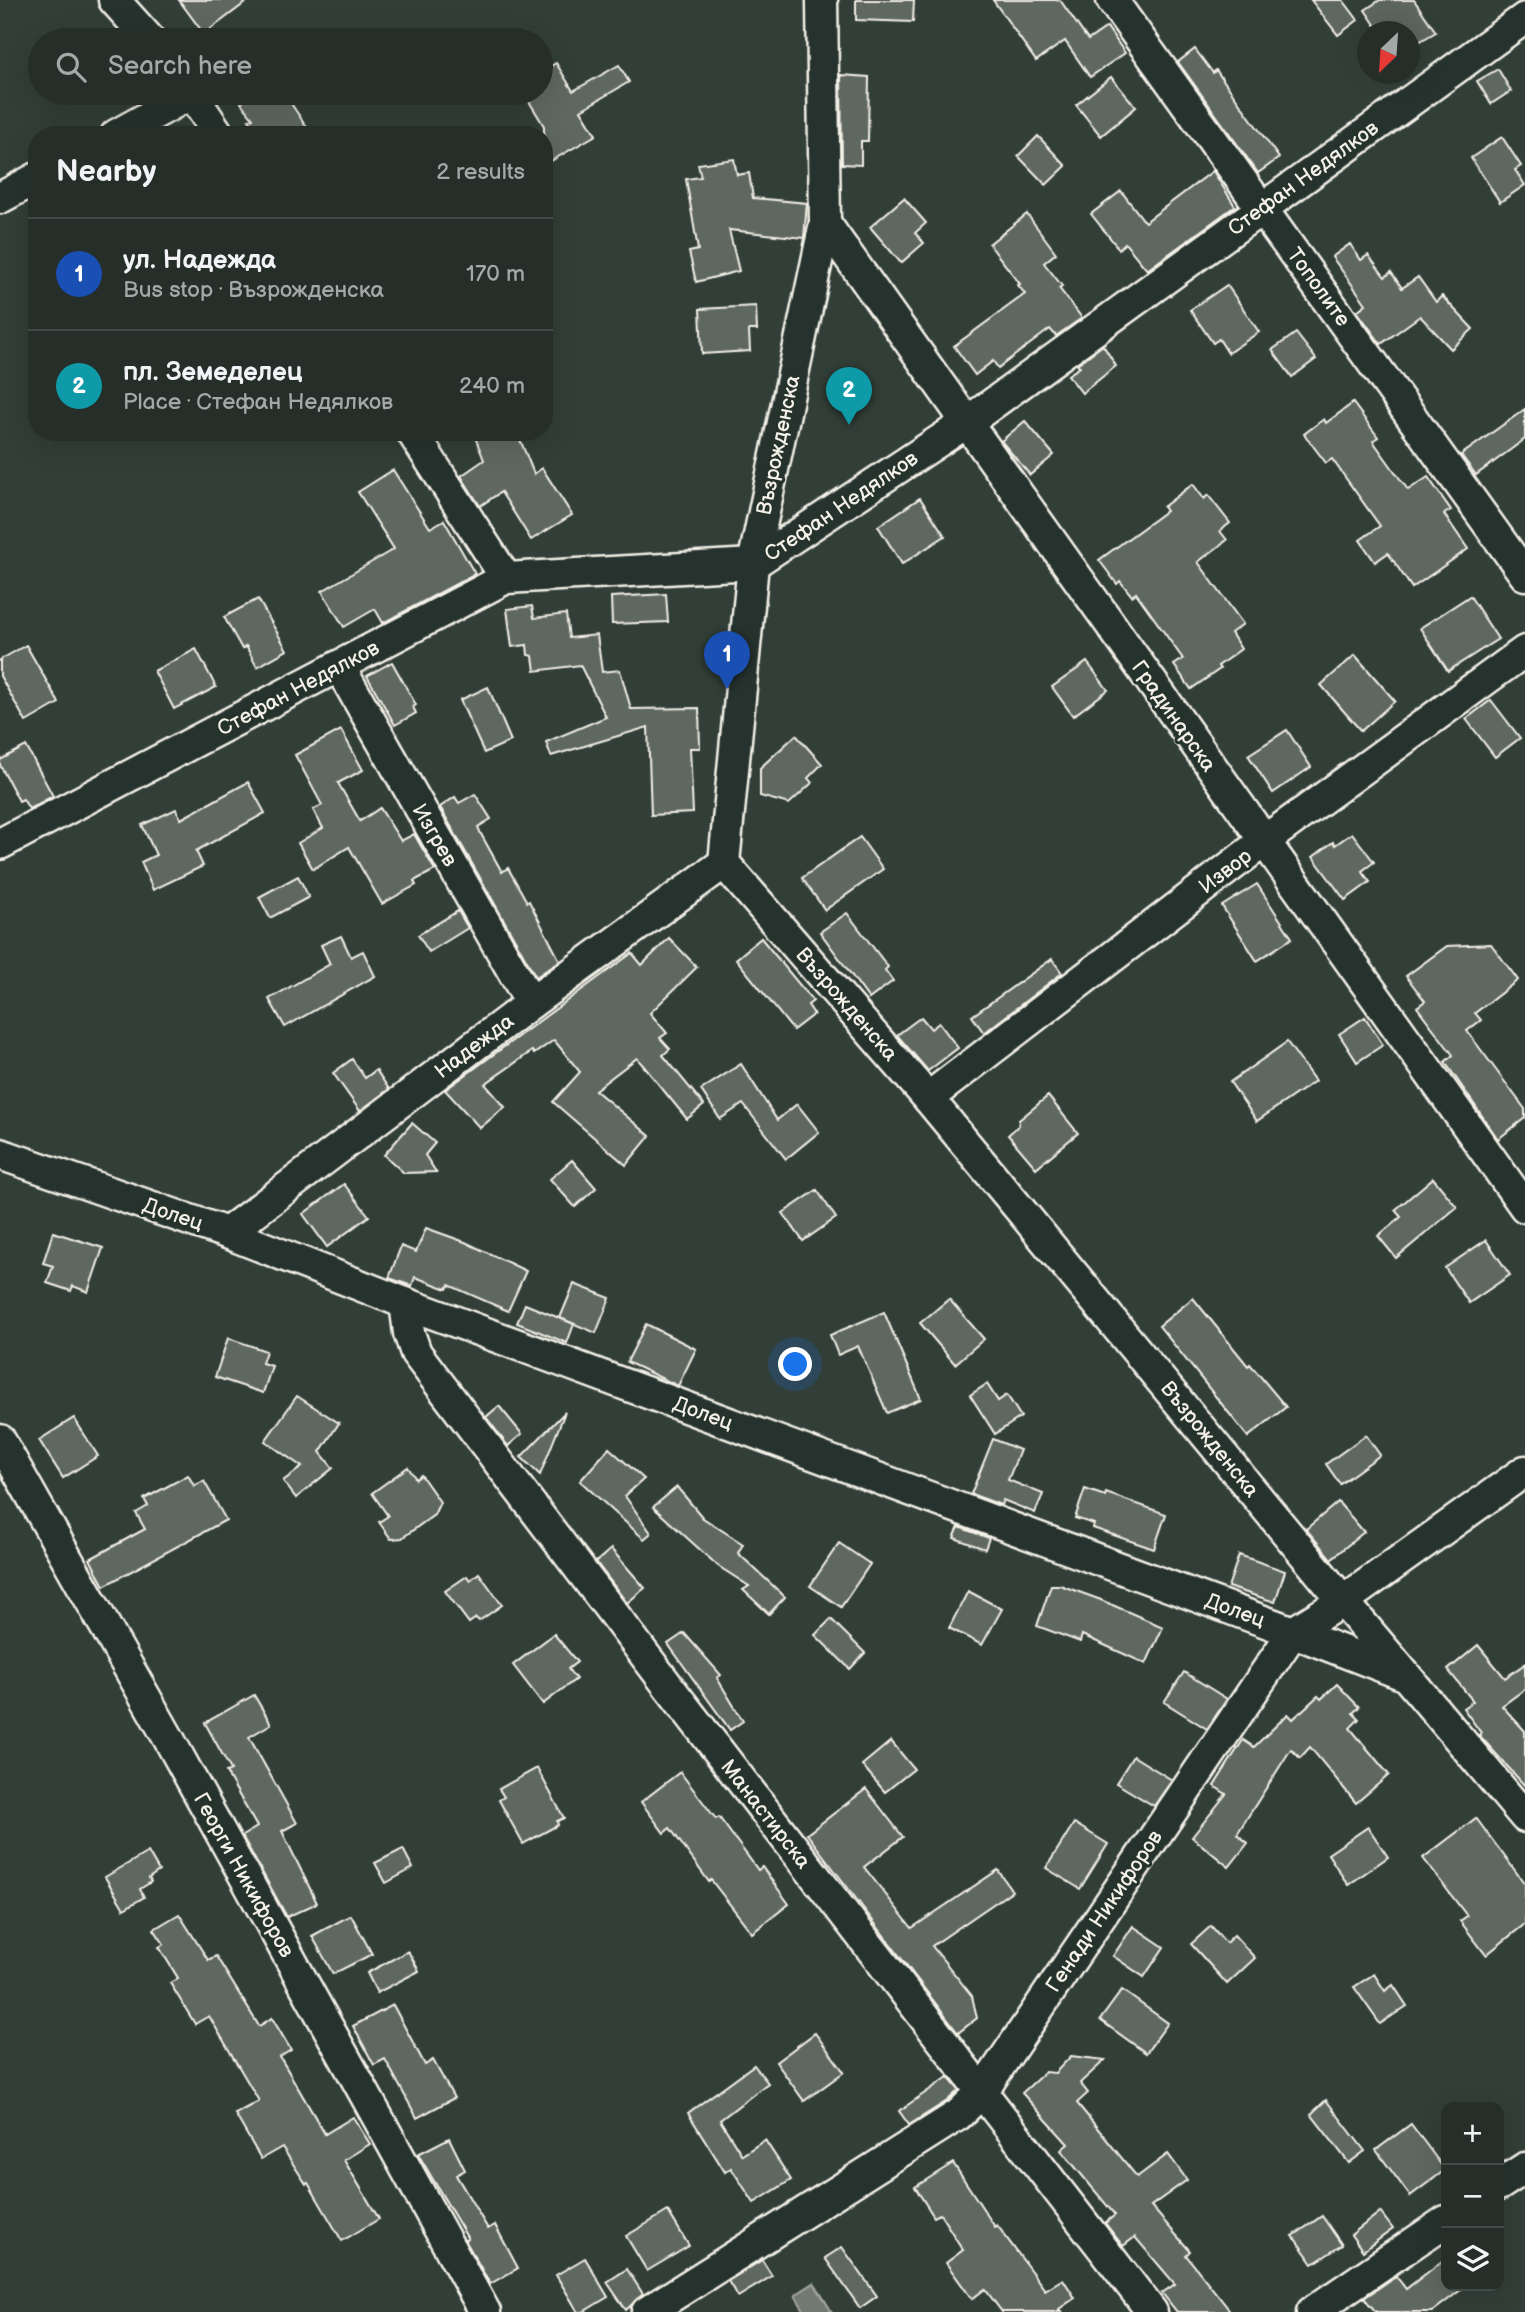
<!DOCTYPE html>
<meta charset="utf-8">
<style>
:root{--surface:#262e2a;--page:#2e3632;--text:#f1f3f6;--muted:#a4a8a8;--line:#424a47;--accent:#8bbbb9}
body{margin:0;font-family:"Balsamiq Sans",sans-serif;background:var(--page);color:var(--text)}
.controls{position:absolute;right:21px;bottom:21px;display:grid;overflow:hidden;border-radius:14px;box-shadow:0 7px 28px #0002}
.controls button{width:63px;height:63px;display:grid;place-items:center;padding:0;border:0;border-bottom:2px solid var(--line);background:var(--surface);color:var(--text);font:35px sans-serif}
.compass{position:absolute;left:1357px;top:21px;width:63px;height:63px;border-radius:50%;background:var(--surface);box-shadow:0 7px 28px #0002;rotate:205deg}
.you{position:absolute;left:796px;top:1365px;width:24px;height:24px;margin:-18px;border:5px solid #fff;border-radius:50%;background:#1a73e8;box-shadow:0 0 0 10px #1a73e833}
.badge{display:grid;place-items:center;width:46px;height:46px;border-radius:50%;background:var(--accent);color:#fff;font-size:23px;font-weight:700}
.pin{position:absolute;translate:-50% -58px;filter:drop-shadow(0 2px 4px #0008)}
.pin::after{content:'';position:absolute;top:37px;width:24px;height:21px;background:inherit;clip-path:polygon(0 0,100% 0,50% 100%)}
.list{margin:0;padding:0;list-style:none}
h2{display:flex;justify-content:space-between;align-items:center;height:91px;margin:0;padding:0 28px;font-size:30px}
h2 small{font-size:23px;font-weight:400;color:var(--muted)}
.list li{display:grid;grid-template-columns:46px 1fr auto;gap:21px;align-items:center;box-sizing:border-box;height:112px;padding:0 28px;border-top:2px solid var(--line)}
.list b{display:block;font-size:26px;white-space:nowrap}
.list p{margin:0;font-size:23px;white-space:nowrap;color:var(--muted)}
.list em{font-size:23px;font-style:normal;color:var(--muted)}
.icon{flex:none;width:38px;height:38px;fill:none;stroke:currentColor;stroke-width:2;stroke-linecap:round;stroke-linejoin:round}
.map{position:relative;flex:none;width:1525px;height:2312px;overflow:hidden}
.search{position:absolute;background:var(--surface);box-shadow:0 7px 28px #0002;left:28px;top:28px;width:525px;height:77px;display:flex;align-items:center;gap:18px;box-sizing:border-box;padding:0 24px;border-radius:38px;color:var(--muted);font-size:26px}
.panel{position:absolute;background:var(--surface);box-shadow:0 7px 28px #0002;left:28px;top:126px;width:525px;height:315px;border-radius:28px}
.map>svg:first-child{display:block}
.water{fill:#727972;stroke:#a6a9a1;stroke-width:2}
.building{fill:#5f6861;stroke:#f4f1e8;stroke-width:2}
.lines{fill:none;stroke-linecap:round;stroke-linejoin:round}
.minor-casing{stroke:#f4f1e8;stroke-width:35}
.minor{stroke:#26332d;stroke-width:30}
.labels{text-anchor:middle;stroke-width:6;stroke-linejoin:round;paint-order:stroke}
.street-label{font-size:21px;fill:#f4f1e8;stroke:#26332d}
</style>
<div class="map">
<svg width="1525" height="2312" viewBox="0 0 1525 2312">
<rect width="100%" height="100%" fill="#323e38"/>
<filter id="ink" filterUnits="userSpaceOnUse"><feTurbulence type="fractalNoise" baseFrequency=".0143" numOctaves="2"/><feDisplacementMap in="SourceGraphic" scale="14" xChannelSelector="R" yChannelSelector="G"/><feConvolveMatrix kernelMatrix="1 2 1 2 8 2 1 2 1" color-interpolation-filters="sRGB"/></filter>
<g filter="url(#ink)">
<polygon class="water" points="814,2283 832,2312 805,2312 795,2295"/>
<g class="building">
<polygon points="179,0 249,0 204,34"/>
<polygon points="856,0 914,0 913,22 856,20"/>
<polygon points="993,0 1060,0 1088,40 1107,27 1125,53 1090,77 1065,41 1036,61"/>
<polygon points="1311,0 1343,0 1358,20 1338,35"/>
<polygon points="1380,0 1414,0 1436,32 1410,47 1410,32 1380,32 1365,10"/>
<polygon points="1195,49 1213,73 1216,70 1279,158 1258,173 1178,62"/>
<polygon points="556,63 573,91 619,65 629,82 581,110 596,135 544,165 544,126 524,93 541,93 541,72"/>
<polygon points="1498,69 1511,91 1491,104 1477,81"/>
<polygon points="841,75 869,77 868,141 861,141 861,165 842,164"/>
<polygon points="1111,77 1136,107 1101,136 1076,105"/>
<polygon points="253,93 284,93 312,135 259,135 249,120 253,118 241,103"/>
<polygon points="1038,136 1066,166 1046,185 1018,156"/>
<polygon points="1502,137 1521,166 1515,170 1525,185 1500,202 1471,158"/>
<polygon points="734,159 737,175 749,173 753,198 807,203 804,238 729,230 739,271 696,282 689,252 698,250 686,179 701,177 698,164"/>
<polygon points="1213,171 1235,206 1147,270 1125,243 1119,249 1091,214 1121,191 1145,222"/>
<polygon points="904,198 926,223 915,233 924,243 901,263 870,227"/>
<polygon points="1027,214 1056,253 1044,263 1062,286 1059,288 1082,318 1056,336 1050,329 998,368 993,361 975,375 954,346 1025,294 1018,285 1020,284 989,244"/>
<polygon points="1350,244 1361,260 1368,255 1385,277 1391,272 1402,288 1418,277 1436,302 1442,296 1473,329 1451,349 1420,316 1381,344 1357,311 1366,304 1332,257"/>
<polygon points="1227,285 1259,332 1228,353 1219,339 1213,343 1190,310"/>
<polygon points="756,306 757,330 749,330 750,351 702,354 700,309"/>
<polygon points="1296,333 1316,359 1292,377 1272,350"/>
<polygon points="1103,345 1116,366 1082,393 1068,375 1080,367 1077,364"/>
<polygon points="1353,403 1378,437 1373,441 1408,490 1428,477 1451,510 1444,514 1468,549 1412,588 1388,553 1375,562 1360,540 1380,526 1332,459 1326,463 1304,434 1324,419 1326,423"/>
<polygon points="1525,409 1525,439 1476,475 1461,455"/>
<polygon points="1025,421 1054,455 1030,475 1001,441"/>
<polygon points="473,432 517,432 534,474 542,468 572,515 531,540 501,492 480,506 461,476 484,460"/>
<polygon points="393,470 430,528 444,520 475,574 383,623 375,609 344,627 322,591 394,549 358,492"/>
<polygon points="1193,484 1204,499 1208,495 1230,523 1220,531 1227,540 1198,562 1243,624 1231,633 1241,649 1218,666 1220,669 1191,689 1174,665 1183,659 1136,593 1132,596 1120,581 1117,584 1099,560 1166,511 1163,507"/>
<polygon points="920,498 945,536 902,564 878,526"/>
<polygon points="666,594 668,622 612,624 611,597"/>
<polygon points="1470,596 1498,639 1448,671 1420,628"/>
<polygon points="258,599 287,650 257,667 246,646 242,649 224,617"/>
<polygon points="532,606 534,618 566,614 569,638 597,635 602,672 620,670 631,709 699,708 700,748 690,748 693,813 651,815 648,727 551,756 546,742 606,717 580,665 535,671 533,656 528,655 527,645 512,647 507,609"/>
<polygon points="26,645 59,703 26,722 0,676 0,660"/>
<polygon points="196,649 216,687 174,709 154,671"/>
<polygon points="1355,655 1395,701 1361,731 1321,685"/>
<polygon points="392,662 416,705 413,707 416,713 395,725 367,676"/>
<polygon points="1087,662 1108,690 1073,716 1052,687"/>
<polygon points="488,687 511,741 484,753 460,700"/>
<polygon points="1491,700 1520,738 1495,757 1466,719"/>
<polygon points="341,730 363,770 338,783 360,821 380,808 401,841 414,834 435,870 414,881 416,885 382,904 349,847 313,869 298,843 323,828 313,810 322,805 295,755"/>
<polygon points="1287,730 1311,767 1273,793 1248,755"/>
<polygon points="796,735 822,764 808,778 812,783 789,804 760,796 760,768"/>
<polygon points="26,746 53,796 29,809 23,799 19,801 0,765 0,760"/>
<polygon points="248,782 265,813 196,851 203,866 153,890 141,862 156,855 142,825 176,809 181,819"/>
<polygon points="475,794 491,819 478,827 481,834 502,872 508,868 527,902 529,901 560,961 536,977 440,807 455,797 459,803"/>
<polygon points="1352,833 1374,862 1362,871 1370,882 1345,900 1313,857 1333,842 1335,845"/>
<polygon points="860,837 883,869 825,910 802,878"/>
<polygon points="298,876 309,897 270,918 259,897"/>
<polygon points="1257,884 1292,938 1257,961 1222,906"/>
<polygon points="458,911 468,928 429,952 418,935"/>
<polygon points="847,913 888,967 885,970 893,981 869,999 820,932"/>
<polygon points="341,936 351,957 363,951 375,976 285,1027 269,999 330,964 321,945"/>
<polygon points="669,938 697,967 650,1013 667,1033 660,1038 670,1049 663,1055 704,1105 687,1119 637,1058 595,1090 650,1136 626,1165 553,1102 580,1072 554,1040 534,1054 532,1051 485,1084 505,1107 480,1128 445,1090 632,953 642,965"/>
<polygon points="761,938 813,1001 808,1005 814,1014 793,1030 736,959"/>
<polygon points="1491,944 1518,980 1475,1013 1481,1020 1467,1031 1525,1109 1525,1118 1498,1139 1445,1062 1453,1055 1417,1007 1425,1001 1406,976 1447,946"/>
<polygon points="1052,959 1062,973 984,1033 972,1016"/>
<polygon points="921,1017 931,1029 939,1023 958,1048 928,1071 897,1035"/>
<polygon points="1365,1017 1383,1045 1357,1062 1339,1034"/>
<polygon points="1287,1042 1315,1081 1257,1121 1230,1082"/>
<polygon points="352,1059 365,1078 376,1070 389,1089 360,1111 333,1073"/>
<polygon points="741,1064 777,1120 797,1104 819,1132 786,1159 743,1104 720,1119 701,1090"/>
<polygon points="1048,1096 1078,1133 1036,1168 1008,1135 1019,1125 1019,1120"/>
<polygon points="412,1123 435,1143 425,1155 436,1172 404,1173 384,1155"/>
<polygon points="572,1160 596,1188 575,1207 550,1179"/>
<polygon points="1433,1178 1457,1207 1396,1258 1378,1236 1401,1217 1395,1210"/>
<polygon points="344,1184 369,1216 327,1247 303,1214"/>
<polygon points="817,1190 836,1218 803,1241 783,1213"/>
<polygon points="426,1228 465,1242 526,1271 508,1311 449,1285 447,1289 415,1277 412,1286 389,1278 401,1246 416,1252"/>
<polygon points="53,1232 103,1248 88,1292 73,1286 71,1291 47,1283 53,1266 43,1263"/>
<polygon points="1486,1240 1510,1275 1469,1303 1445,1268"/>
<polygon points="574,1284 610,1298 596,1333 560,1318"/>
<polygon points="1193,1298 1248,1366 1250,1364 1286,1407 1248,1437 1159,1326"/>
<polygon points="949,1299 984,1339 955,1364 920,1323"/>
<polygon points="525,1304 574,1324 567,1343 517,1323"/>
<polygon points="884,1312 921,1399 887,1413 858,1346 838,1355 830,1335"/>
<polygon points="646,1324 696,1349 678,1386 627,1362"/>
<polygon points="228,1338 266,1351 262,1363 272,1366 263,1393 215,1377"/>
<polygon points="987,1384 998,1401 1007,1395 1021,1417 995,1434 970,1395"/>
<polygon points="297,1396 339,1423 320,1452 333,1468 296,1498 283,1481 302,1467 265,1441"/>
<polygon points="499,1406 522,1434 508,1446 486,1417"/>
<polygon points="565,1412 540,1475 521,1457"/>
<polygon points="74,1418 98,1456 63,1478 39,1440"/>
<polygon points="1366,1435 1380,1455 1340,1484 1326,1464"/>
<polygon points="993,1439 1020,1450 1008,1480 1043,1494 1035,1513 1003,1500 1001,1505 971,1494"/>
<polygon points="609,1448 644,1479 625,1496 651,1533 644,1539 580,1481"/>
<polygon points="408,1467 416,1479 421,1475 440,1502 434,1515 402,1538 391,1539 379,1522 388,1516 372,1493"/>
<polygon points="188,1475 194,1486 204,1481 226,1520 104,1586 90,1559 145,1529 136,1513 148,1506 144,1499"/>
<polygon points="677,1487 703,1518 743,1544 738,1553 785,1597 769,1614 743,1590 749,1586 718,1566 653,1507"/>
<polygon points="1085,1489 1105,1496 1106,1493 1166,1514 1154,1549 1093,1528 1094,1524 1075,1518"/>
<polygon points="1338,1502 1364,1532 1331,1559 1306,1529"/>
<polygon points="959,1527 989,1538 985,1549 954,1538"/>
<polygon points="839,1543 870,1564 841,1607 810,1586"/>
<polygon points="611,1549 645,1588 627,1603 596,1562"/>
<polygon points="1239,1555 1285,1571 1275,1602 1228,1587"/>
<polygon points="479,1573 502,1605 479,1621 476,1618 469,1623 445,1591 467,1576 470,1580"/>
<polygon points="1051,1585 1060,1585 1101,1600 1163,1627 1146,1664 1082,1635 1080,1642 1037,1626"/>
<polygon points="968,1591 1002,1609 982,1645 949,1628"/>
<polygon points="831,1619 865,1653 850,1669 815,1635"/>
<polygon points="684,1633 721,1675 717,1678 743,1721 730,1730 668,1644"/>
<polygon points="554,1634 577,1662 568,1669 576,1679 543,1704 513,1665"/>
<polygon points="1478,1645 1505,1678 1525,1664 1525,1689 1502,1706 1525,1731 1525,1786 1479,1735 1481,1733 1463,1708 1473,1701 1448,1670"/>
<polygon points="1184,1672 1227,1699 1207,1729 1164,1702"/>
<polygon points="1337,1684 1359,1707 1353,1713 1359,1719 1350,1728 1389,1775 1356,1803 1310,1747 1300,1758 1291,1749 1237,1834 1248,1843 1229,1867 1192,1837 1226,1794 1214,1786 1243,1740 1254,1747 1288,1714 1293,1719 1318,1696 1321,1699"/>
<polygon points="254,1695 271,1724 249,1737 297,1823 282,1831 317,1903 287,1917 242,1836 257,1827 226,1772 231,1770 205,1723"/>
<polygon points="891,1741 914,1769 885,1792 862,1765"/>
<polygon points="1133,1756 1172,1780 1154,1806 1116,1783"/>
<polygon points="537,1768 564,1818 557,1821 558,1825 523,1844 499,1800 504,1797 499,1789"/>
<polygon points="680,1772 716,1819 719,1817 758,1870 762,1867 789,1904 752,1933 711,1880 709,1882 670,1828 664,1833 641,1802"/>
<polygon points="866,1789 903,1837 864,1867 912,1928 998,1870 1012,1891 932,1946 972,1996 977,2018 958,2033 807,1834"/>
<polygon points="1476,1818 1525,1884 1525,1924 1486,1955 1460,1921 1467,1916 1423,1858"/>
<polygon points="1074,1823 1108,1844 1080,1889 1046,1868"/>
<polygon points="1368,1827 1388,1857 1348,1885 1328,1854"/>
<polygon points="403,1849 413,1868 386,1883 375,1863"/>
<polygon points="148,1852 159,1871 149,1878 151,1882 140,1889 144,1897 124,1909 105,1877"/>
<polygon points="179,1914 208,1960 216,1956 259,2026 272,2018 291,2050 280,2057 325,2134 353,2117 370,2144 344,2160 379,2219 342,2241 308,2183 306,2184 282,2147 261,2159 235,2114 259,2101 209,2016 195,2024 170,1983 178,1978 159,1947 164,1944 154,1929"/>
<polygon points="351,1915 372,1954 333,1974 312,1936"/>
<polygon points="1133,1926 1164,1947 1144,1977 1113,1956"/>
<polygon points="1211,1926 1226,1943 1234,1935 1255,1958 1227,1984 1191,1944"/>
<polygon points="408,1951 419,1971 377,1993 367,1973"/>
<polygon points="1374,1974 1385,1991 1393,1985 1407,2006 1380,2024 1354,1987"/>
<polygon points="1122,1990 1168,2023 1146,2053 1100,2020"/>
<polygon points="393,2005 425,2065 433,2060 454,2098 417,2118 385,2059 374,2065 353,2026"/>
<polygon points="815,2033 844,2072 804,2101 776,2062"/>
<polygon points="1071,2056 1105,2060 1080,2083 1088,2093 1077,2103 1137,2177 1168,2154 1187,2180 1151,2206 1190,2251 1186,2255 1231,2312 1177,2312 1162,2293 1175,2284 1135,2237 1123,2246 1105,2223 1115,2215 1061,2150 1068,2144 1022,2093 1045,2072 1055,2073"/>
<polygon points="754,2065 768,2083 720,2120 742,2155 765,2140 791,2180 754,2203 731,2168 725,2172 688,2113"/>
<polygon points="948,2077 959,2090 947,2101 909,2125 899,2111"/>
<polygon points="1326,2100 1365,2151 1349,2163 1311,2114"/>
<polygon points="1411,2124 1445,2170 1410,2196 1376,2150"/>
<polygon points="449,2138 465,2170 456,2175 488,2229 495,2225 518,2268 490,2284 465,2240 468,2239 418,2154"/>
<polygon points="953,2163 995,2227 997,2225 1045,2290 1063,2279 1075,2298 1059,2309 1061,2312 1002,2312 985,2289 972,2299 946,2263 963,2250 940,2214 934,2217 915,2187"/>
<polygon points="668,2211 689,2246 647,2271 626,2236"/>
<polygon points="1380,2212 1393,2229 1363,2251 1351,2235"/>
<polygon points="1322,2216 1342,2245 1313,2264 1293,2236"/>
<polygon points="842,2247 877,2296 860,2308 825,2258"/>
<polygon points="585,2258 608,2297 583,2312 578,2312 556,2275"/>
<polygon points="1446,2258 1446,2286 1466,2286 1432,2312 1376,2312 1364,2298 1396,2276 1406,2289"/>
<polygon points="762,2260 772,2276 738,2297 728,2281"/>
<polygon points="627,2269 643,2294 626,2310 607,2282"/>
</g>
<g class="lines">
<g class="minor-casing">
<g id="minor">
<polyline points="114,0 150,40"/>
<polyline points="822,0 825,223 753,564 724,863 928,1098 1343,1601 1525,1817"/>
<polyline points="1112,0 1525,575"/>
<polyline points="191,93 219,135"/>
<polyline points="116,135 192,93"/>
<polyline points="0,198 37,178"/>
<polyline points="825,223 1525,1207"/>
<polyline points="412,432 506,578"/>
<polyline points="339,666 531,1003"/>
<polyline points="0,844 506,578 753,564 966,423 1525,18"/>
<polyline points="928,1098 1264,841 1525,651"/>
<polyline points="0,1154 227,1233 405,1303 1293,1632 1404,1675"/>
<polyline points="227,1233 531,1003 724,863"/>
<polyline points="405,1303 409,1333 416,1353 669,1687 1152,2312"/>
<polyline points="0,1440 170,1741 485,2312"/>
<polyline points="1499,2185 1525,2168"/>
<polyline points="647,2312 958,2115 982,2092 1293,1632 1343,1601 1525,1471"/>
<polyline points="1312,2312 1446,2221"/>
</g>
</g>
<use href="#minor" class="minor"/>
</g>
</g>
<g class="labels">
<g class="street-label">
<text transform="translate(1303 178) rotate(-36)" y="7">Стефан Недялков</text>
<text transform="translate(1319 287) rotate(54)" y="7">Тополите</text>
<text transform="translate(778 445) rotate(-78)" y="7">Възрожденска</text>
<text transform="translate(841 506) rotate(-34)" y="7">Стефан Недялков</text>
<text transform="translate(298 688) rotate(-28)" y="7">Стефан Недялков</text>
<text transform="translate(1174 716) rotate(55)" y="7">Градинарска</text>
<text transform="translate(435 835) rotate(60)" y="7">Изгрев</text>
<text transform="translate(1225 871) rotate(-37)" y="7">Извор</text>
<text transform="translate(847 1004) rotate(49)" y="7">Възрожденска</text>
<text transform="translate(474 1046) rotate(-37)" y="7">Надежда</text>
<text transform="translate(173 1214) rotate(19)" y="7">Долец</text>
<text transform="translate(703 1413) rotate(20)" y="7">Долец</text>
<text transform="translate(1210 1439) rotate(51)" y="7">Възрожденска</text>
<text transform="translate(1235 1610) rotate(20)" y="7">Долец</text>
<text transform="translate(766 1814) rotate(52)" y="7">Манастирска</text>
<text transform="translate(244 1875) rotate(61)" y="7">Георги Никифоров</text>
<text transform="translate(1104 1911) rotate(-56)" y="7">Генади Никифоров</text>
</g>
</g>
</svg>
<div class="controls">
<button>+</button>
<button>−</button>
<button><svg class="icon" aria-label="layers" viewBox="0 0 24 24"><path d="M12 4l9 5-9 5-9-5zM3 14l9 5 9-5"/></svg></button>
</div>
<svg class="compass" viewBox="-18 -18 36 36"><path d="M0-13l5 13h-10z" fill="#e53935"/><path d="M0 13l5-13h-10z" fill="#a4a8a8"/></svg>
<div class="you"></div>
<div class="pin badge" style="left:727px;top:689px;background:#1a4fb4">1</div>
<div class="pin badge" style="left:849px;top:425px;background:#0f9aa8">2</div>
<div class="search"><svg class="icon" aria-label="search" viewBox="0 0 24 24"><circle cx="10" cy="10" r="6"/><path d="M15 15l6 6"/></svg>Search here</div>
<section class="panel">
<h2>Nearby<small>2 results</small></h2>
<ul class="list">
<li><span class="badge" style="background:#1a4fb4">1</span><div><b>ул. Надежда</b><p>Bus stop · Възрожденска</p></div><em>170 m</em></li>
<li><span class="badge" style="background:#0f9aa8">2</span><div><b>пл. Земеделец</b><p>Place · Стефан Недялков</p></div><em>240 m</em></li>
</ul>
</section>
</div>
